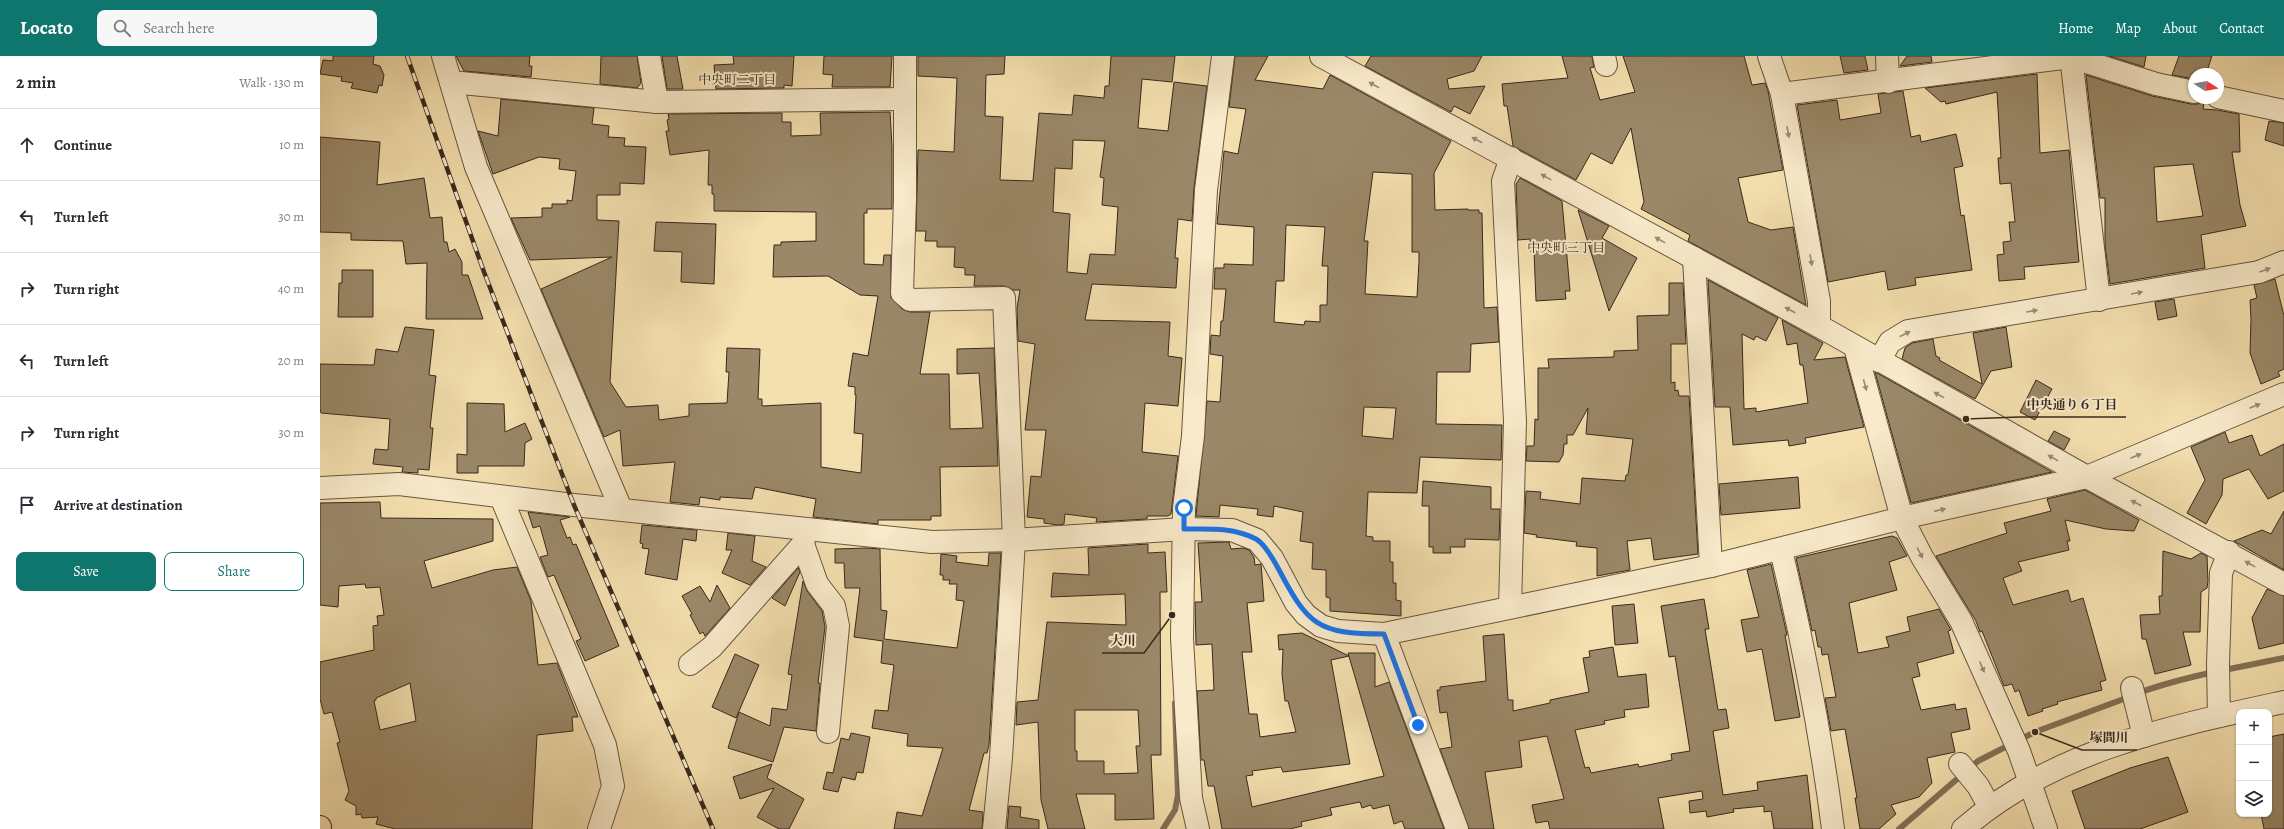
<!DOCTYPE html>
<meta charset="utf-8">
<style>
:root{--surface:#fff;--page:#f7f7f7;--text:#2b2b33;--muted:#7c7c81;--line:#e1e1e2;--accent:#0f766e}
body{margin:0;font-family:Alegreya,"Noto Serif JP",serif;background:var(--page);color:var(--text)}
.controls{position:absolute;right:12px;bottom:12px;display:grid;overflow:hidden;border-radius:8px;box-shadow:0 1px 3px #0004}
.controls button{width:36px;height:36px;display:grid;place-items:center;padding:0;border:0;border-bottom:1px solid var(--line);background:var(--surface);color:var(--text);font:20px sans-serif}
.compass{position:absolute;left:1868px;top:12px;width:36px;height:36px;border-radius:50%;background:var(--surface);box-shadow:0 1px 3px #0004;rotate:101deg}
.stop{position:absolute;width:12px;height:12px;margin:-9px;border:3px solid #1a73e8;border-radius:50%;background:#fff}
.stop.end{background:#1a73e8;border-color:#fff;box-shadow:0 1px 4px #0008}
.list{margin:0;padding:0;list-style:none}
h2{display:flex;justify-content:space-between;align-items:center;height:52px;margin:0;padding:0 16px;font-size:17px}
h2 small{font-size:13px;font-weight:400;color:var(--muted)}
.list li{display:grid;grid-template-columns:26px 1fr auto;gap:12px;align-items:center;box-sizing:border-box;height:72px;padding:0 16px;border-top:1px solid var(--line)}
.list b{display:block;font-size:15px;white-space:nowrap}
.list em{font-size:13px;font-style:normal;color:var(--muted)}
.actions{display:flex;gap:8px;padding:12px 16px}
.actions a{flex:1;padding:9px 0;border:1px solid var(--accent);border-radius:8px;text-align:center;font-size:14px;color:var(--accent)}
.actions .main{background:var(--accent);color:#fff}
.icon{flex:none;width:22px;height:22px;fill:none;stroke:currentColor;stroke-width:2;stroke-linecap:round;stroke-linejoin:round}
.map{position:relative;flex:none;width:1964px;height:773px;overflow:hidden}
header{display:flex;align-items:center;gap:24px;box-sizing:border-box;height:56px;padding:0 20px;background:var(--accent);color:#fff}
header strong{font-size:19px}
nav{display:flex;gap:22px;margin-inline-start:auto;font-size:14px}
.search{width:280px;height:36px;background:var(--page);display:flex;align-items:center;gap:10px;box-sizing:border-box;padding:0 14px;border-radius:8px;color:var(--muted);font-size:15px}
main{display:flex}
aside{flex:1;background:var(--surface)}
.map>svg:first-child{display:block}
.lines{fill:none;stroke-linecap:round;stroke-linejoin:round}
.stream{stroke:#827156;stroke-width:6}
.building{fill:#9a8868;stroke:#38291c;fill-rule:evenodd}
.minor-casing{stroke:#675640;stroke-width:24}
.major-casing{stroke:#38291c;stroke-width:24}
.minor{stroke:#f8eaca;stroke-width:22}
.major{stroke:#f4dfae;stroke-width:22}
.rail-casing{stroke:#38291c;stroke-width:4.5}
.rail{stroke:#f8eaca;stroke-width:3;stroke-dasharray:9;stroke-linecap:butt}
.oneway{fill:#988a73}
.route{stroke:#1a73e8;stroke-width:5}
.labels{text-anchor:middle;stroke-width:4;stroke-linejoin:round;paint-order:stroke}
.neighbourhood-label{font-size:13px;fill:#38291c;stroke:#f8eaca}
.leader{fill:none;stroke:#38291c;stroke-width:1.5}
.callout-dot{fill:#38291c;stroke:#f8eaca;stroke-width:1.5}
.callout-label{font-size:13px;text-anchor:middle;font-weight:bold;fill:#38291c;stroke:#f8eaca;stroke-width:4;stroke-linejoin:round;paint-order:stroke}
</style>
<header>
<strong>Locato</strong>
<div class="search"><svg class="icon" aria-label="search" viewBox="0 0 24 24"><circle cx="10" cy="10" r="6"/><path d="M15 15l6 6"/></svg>Search here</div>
<nav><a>Home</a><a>Map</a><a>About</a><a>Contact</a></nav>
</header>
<main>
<aside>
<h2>2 min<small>Walk · 130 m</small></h2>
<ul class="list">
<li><svg class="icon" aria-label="ahead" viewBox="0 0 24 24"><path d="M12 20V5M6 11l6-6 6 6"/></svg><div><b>Continue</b></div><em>10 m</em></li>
<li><svg class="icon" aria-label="left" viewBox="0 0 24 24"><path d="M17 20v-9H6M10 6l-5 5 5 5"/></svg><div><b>Turn left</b></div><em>30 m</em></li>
<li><svg class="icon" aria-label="right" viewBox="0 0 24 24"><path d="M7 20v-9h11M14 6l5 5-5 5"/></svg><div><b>Turn right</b></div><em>40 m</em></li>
<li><svg class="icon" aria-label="left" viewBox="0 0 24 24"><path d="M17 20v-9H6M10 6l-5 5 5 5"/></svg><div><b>Turn left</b></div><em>20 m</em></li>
<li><svg class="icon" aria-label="right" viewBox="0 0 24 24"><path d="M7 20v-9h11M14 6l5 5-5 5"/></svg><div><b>Turn right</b></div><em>30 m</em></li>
<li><svg class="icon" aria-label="arrive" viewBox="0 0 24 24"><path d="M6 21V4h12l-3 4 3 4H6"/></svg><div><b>Arrive at destination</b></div></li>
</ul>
<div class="actions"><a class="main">Save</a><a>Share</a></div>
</aside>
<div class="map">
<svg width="1964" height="773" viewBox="0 0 1964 773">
<rect width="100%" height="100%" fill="#f4dfae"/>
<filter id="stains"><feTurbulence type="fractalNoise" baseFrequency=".005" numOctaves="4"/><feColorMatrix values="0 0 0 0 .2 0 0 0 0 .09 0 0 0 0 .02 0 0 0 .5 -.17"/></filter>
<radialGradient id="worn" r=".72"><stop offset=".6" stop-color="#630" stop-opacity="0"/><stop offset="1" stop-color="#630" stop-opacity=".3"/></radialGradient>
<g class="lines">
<g class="stream">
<path d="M1818,637c47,-17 97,-25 146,-35"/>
<polyline points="843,773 855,754 858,739 855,647"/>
<polyline points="1579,773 1658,705 1715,676 1809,641"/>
</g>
</g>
<g class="building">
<polygon points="13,0 54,0 53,8 60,10 64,19 62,30 59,29 57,37 31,32 33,27 21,25 22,21 0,18 3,4 13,5"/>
<polygon points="136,0 210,0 209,10 212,10 211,21 144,15"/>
<polygon points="281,0 317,0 321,27 317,32 280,28"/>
<polygon points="342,0 357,0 363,33 347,33"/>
<polygon points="413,0 474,0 472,30 464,29 464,32 396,33 394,9 414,8"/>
<polygon points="504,0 572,0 570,31 512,31 513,19 503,18"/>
<path d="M598,0h87l-1,18 -18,1 -1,41 18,1 -3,63 33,1 6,-68 33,2 2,-20 30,3 1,-12h4l2,-30h64l-3,26 -30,-3 -4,49 30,3 6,-49 33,4 -13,102 -2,33 -14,-2 -3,39h3l-2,30 -84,-4 -7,36 85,2 -2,34 14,2 -4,48 -33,-3 -3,49 36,4 -7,58 -3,2h-21v3l-51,3 1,-4 -32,-4 -1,10 -6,1 -14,-2v-4l-17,-2 4,-41 10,1 5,-47h-21l10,-86 -17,-3 -1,-33 3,-18h-7l-9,-4h-30l1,-11h-10v-7l-11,-1 1,-20h-18v-6h-12l1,-10h-10l2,-81 36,2 3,-74 -39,-2zM753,84l32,1 -5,36 4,1 -2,27 16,2 -3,48 -25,-1 -3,20 -20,-2 3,-58 -17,-2 2,-44 17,1z"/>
<path d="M915,0h33l-13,24 68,9 7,-14 121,66 -17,32 1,37 33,-1v1h11v3h3l2,95 13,-1 2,35 -28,2 -1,28h-33l-1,52 66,1 -1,35 -81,-3 -3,36 -49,-1 -2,44 7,1v4h17v21h3v21h3v17l5,1v15l-71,-5v-13l-4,-1v-27l-14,-1 1,-26 -13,-2 3,-29 -29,-6 -1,11 -16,-2 1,-6 -38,-4 -1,12 -23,-1 11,-115 13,1 3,-46 -13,-2 1,-19 9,1 1,-15h2l3,-32h-12l1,-21h9v-4l29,1 1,-38 -37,-3 7,-73 14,3 8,-45 -17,-2zM1053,116l39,2v78h7v9l-2,36 -52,-3 3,-53h-4zM966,169l39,2 -3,39h6l-1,39h-7v17l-15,-1 -1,4 -30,-3 2,-41h8zM1044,351l32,1 -3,31 -31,-3z"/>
<polygon points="1051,0 1162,0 1154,15 1127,23 1129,33 1165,30 1150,58 1134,50 1131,56 1045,10"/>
<polygon points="1242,0 1272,0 1274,11 1270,12 1280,44 1315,36 1303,0 1424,0 1432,29 1445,27 1448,35 1463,114 1418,122 1428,166 1451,174 1473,171 1486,249 1368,185 1370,179 1321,153 1324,146 1311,72 1292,108 1271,97 1256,124 1193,90 1187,50 1184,50 1182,28 1248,22"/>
<polygon points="1520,0 1545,0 1548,14 1524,17"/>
<polygon points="1587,0 1611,0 1612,6 1580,10"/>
<polygon points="1789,0 1826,0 1824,11"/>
<polygon points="1859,0 1892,0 1886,18 1874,18 1874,23 1852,19"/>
<polygon points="1717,18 1720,97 1749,94 1759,206 1704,211 1705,223 1679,225 1677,199 1684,198 1683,186 1691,185 1689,166 1695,166 1691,127 1680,128 1678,102 1681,102 1677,36 1626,48 1625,45 1621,46 1605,32"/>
<path d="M1766,19l66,21 39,8h7l7,-6 -2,11 14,1 22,4 1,38h-8l8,53 6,21 -45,9 4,33 -95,16 -5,-39v-47h-5zM1873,108l10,52 -46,6 -3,-55z"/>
<polygon points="1583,35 1591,81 1600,79 1601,86 1636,78 1643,110 1634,112 1641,160 1644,159 1652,214 1595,222 1596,229 1568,234 1565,215 1508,226 1477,49 1517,44 1520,64 1561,57 1558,38"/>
<polygon points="181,43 274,52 272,68 289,70 288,81 305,82 304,90 326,91 324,128 300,127 300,139 277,139 277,164 299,165 290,326 306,351 338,349 339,364 369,360 369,348 407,347 409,316 406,316 407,292 440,293 438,343 442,343 442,350 501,347 501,411 541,417 543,378 534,377 536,339 535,339 535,331 528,330 533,297 548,300 558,240 540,239 508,220 453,221 454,189 461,189 461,186 496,185 496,156 394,155 394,138 392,138 392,129 388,129 389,94 350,99 346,75 349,75 347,64 349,63 348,58 462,57 462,66 471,66 471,80 501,79 500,57 570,56 572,91 572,153 547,153 547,157 544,157 544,208 563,209 564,199 571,199 571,242 582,253 590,256 610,256 600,318 629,318 630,373 663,372 659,317 637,318 637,293 674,292 678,410 620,411 621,460 611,460 611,464 558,464 558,468 493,461 496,443 435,431 432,443 400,441 400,444 380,441 379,449 350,446 355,406 303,410 300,374 284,381 221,233 292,201 210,204 191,162 222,161 222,152 232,152 232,148 247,148 247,144 252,145 256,115 239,113 240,103 219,101 173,118 158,75 178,80"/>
<polygon points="1949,65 1964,67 1964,90 1945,84"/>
<polygon points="0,81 60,86 57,129 104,122 110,162 122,161 124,186 127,186 129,196 135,193 142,206 142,219 148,219 163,263 106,263 107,207 86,208 83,185 31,184 31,177 0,176"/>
<polygon points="1200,122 1242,145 1250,235 1245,235 1246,243 1216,245 1214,195 1211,196 1210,183 1198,184 1196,128"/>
<polygon points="1258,154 1289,170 1282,182 1317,202 1289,255"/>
<polygon points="336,166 396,168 394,228 361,226 362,196 334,195"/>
<polygon points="22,214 53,214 53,261 18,261 19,227 22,227"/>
<polygon points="1955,223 1964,260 1964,313 1958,316 1960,320 1941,328 1930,297 1931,263 1930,244 1937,242 1934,229"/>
<polygon points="1388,224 1458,262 1446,285 1436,280 1434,284 1422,278 1424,353 1436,352 1436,356 1488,347 1483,309 1480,309 1477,287 1467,289 1462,264 1503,287 1494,304 1525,301 1544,371 1485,382 1486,387 1469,390 1468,384 1413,389 1410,351 1395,351"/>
<polygon points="1349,227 1363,227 1366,288 1351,288 1351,327 1355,326 1355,335 1358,334 1359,340 1369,340 1378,498 1334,504 1331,482 1307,485 1310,514 1277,520 1277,492 1256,490 1257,486 1216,481 1217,479 1204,477 1206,435 1221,436 1220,443 1260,448 1262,422 1305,425 1306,419 1308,419 1313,383 1266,378 1268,352 1253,379 1247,379 1247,388 1244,388 1243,399 1239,406 1206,405 1207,390 1214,390 1215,363 1218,364 1218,312 1229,312 1228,303 1294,301 1294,295 1318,294 1317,260 1349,259"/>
<polygon points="1854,243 1857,260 1838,264 1835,246"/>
<polygon points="85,271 114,274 109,319 116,320 110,372 113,372 109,414 98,413 98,417 82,416 83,411 53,408 55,393 68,394 70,363 1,357 0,352 0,308 54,309 56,293 78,296"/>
<polygon points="1686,271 1692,311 1671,315 1655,343 1582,303 1585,292 1592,287 1613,283 1616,300 1620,302 1619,304 1662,328 1653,277"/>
<polygon points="1555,316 1557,317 1732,416 1591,447"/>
<polygon points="1716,324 1732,333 1715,364 1700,356"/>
<polygon points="147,347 184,348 185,376 205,367 212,383 205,387 204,410 158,410 158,417 137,417 137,398 147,399"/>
<polygon points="1734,375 1750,383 1744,394 1728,385"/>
<polygon points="1905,376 1909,387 1932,379 1940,400 1964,388 1964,435 1948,443 1929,413 1903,423 1902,439 1886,468 1867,457 1885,424 1871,391"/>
<polygon points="1478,421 1480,452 1401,459 1399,428"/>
<polygon points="1103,425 1171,431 1171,453 1180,453 1179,484 1145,483 1145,491 1130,491 1131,497 1113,497 1113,491 1109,491 1109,450 1102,450"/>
<polygon points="1765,434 1819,464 1814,475 1786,473 1745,464 1750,485 1747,485 1749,494 1698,506 1702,515 1683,522 1693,549 1748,534 1751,546 1763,542 1786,624 1780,626 1782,634 1737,646 1738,648 1722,653 1723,655 1708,660 1699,634 1695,636 1692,628 1684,630 1662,575 1660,576 1656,565 1616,500 1687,477 1684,467 1731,455 1727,443"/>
<path d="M60,446l1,16 112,1v22l-69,20 8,27 61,-18 24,-3 14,34 7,64 19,-2 21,54h-6l1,14 -36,4 -5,94h-137l-19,-5 2,-7 -16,1 -1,-4 -5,1v-9l-11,-6 4,-9 -12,-48 3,-1 -8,-30 -8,2 -4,-15v-37l54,-12 -1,-24 5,-1 -1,-9 7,-1 -4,-28 -14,1 -1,-4 -26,2 -1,21 -18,-2v-102zM90,627l6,38 -36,9 -6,-29 2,-1v-2z"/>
<polygon points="1964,455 1964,514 1914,485 1942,474 1951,478"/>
<polygon points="208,456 250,461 240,464 247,482 250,481 253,489 256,488 299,590 265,605 256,585 261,583 234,519 228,521 220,501 228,499 220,470 213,472"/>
<polygon points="322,469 377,474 376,485 363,483 357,524 325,518 329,493 322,492 323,488 320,487"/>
<polygon points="408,477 435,480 432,505 446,511 430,529 402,517 412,494 406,494"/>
<polygon points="1572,480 1577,482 1587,500 1569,506 1577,534 1529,547 1538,597 1569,591 1566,581 1590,575 1587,561 1619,553 1631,574 1628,575 1634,597 1597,607 1600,620 1592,622 1601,654 1635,648 1636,654 1646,652 1650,673 1631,677 1635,696 1607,702 1612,727 1599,741 1571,749 1576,758 1559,773 1540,773 1535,742 1537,742 1525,673 1511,675 1505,642 1516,641 1508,598 1502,599 1501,591 1498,591 1495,574 1492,575 1476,502"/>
<polygon points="909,486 911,493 923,492 929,494 934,501 935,509 941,508 944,545 927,547 932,596 922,596 929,658 937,658 940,681 976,676 968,645 965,645 962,618 963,593 959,594 958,579 982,577 1029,600 1011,604 1030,708 963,716 961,711 932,715 933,719 926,720 932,751 1064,720 1028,597 1055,597 1055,631 1069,626 1124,773 1085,773 1082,765 1074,768 1069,749 1053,753 1051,749 1042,752 1040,746 1010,752 1012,759 981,766 982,770 970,773 902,773 894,730 888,730 884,704 881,704 877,635 894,634 892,588 876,589 875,546 882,546 878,487"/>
<path d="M828,488v9l17,-1 2,40h-7l1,163h-10l3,64 -39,1v-26h-39l9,35h-37l-7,-29 -3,-78 -22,3 1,-23 21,-2 9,-78 79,3 -1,-31 -74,3 2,-24 36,2 -1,-27zM755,654h63l2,36h-4l2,27 -34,1v-13h-27v-10h-2z"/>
<polygon points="547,492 560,493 561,554 567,555 564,583 637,592 644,545 636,544 637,528 629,528 630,524 623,524 623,519 620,519 621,498 637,500 636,506 668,510 669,497 681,497 669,689 667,697 664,697 649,754 663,756 662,773 574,773 577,756 602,760 623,692 587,690 588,678 552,672 555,654 568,655 574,609 561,607 563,585 534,581 540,532 525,532 524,507 515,507 515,493"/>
<polygon points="1843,495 1871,503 1881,497 1887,500 1888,525 1887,532 1881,536 1880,576 1863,576 1871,609 1835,618 1826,583 1822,583 1820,559 1840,558 1839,540 1842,540"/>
<polygon points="1451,508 1467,579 1465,579 1480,661 1455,665 1442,593 1427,596 1421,564 1439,561 1427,514"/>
<polygon points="478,512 480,516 465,550 452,542"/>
<polygon points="483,525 487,535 502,555 505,571 498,627 500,627 496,675 464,671 453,706 408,692 419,656 450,670 452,652 467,654 472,619 468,618"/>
<polygon points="397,529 410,552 385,580 383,576 380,578 370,559 372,558 362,540 380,530 390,546"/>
<polygon points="1947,533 1964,540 1964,587 1939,593 1932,562"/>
<polygon points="1384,543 1389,573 1385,573 1398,654 1406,653 1409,672 1393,675 1403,739 1438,734 1437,726 1487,719 1493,773 1454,773 1451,755 1444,756 1444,750 1413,753 1414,756 1387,761 1386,755 1370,757 1369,745 1383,743 1382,735 1338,742 1344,773 1230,773 1228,765 1216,767 1212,749 1244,743 1227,680 1199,685 1202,711 1165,716 1174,773 1149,773 1120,693 1132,691 1127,656 1120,657 1117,634 1120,634 1120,631 1166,625 1163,580 1184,578 1188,644 1193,644 1193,655 1230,647 1230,644 1269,636 1263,602 1270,601 1269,595 1293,591 1298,621 1326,618 1329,651 1304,654 1305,661 1284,665 1285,668 1255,674 1265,712 1269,711 1271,717 1318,708 1319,711 1352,704 1351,698 1370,695 1355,600 1349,601 1341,550"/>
<polygon points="1314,548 1318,587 1295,589 1292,550"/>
<polygon points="415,598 439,609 416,662 392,651"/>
<polygon points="531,677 550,681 543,717 537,716 535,724 522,721 518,736 503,733 507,716 513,717 521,682 529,684"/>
<polygon points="1964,678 1964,773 1944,773 1941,758 1949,758 1949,681"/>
<polygon points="1848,701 1868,756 1820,773 1765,773 1752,735 1810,712"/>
<polygon points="452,708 447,722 484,743 469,773 459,773 437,761 454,732 420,743 413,721"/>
<polygon points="689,750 701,751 700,761 719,764 719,773 687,773"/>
</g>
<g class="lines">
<g class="minor-casing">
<g id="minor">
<polyline points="123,0 156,111 301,453"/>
<polyline points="329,0 337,46"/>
<polyline points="585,0 585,143 582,237 590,244 684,242 694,484 681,702 674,773"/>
<polyline points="1001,0 1499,270 1767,421 1964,528"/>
<polyline points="1284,0 1286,9"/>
<polyline points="1449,0 1462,38 1499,245 1499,270"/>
<polyline points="1567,0 1568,26"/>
<polyline points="1751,0 1779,244"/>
<polyline points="131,26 337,46 585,43"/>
<polyline points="1462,38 1751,1 1836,28 1874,36"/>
<polyline points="1898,41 1964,55"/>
<polyline points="1374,202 1391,510"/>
<polyline points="1535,291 1582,462 1602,501 1641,565 1699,695 1726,773"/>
<polyline points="1559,305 1570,286 1588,275 1939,216 1964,206"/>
<polyline points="0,432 79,428 254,449 612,486 694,484 864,473 912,474 937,484 952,502 976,547 986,559 1001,570 1018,575 1064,578 1391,510 1582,462 1767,421 1964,338"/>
<polyline points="181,441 285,689 293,730 279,773"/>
<polyline points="483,488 497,528 514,550 518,570 508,676"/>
<path d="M1461,494c22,93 40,185 52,279"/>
<polyline points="1190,551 1195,365 1183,125 1191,102"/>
<polyline points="1064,578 1137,773"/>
<polyline points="370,608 392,591 483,488 485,477"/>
<polyline points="1812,632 1824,680"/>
<polyline points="1899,660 1898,608 1901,517 1909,496"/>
<polyline points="1640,708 1658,730 1669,750"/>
<polyline points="878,773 871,742 862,582 864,452 873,380 886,134 903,0"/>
<path d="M1643,773c91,-79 206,-102 321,-127"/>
</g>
</g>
<g class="major-casing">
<polyline id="major" points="0,771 0,773"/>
</g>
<use href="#minor" class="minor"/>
<use href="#major" class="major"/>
<g class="rail-casing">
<polyline id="rail" points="87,0 164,216 254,449 393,773"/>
</g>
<use href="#rail" class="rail"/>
</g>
<defs><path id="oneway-solid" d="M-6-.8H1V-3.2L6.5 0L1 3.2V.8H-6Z"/></defs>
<g class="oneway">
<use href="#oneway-solid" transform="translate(1054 29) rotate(-151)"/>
<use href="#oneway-solid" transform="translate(1468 76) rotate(80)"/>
<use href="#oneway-solid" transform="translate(1157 84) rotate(-152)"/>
<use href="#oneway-solid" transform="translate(1226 121) rotate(-151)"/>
<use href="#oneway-solid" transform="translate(1340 184) rotate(-151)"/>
<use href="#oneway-solid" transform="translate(1491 204) rotate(80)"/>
<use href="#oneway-solid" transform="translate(1945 214) rotate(-20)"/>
<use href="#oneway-solid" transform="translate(1817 237) rotate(-10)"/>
<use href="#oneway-solid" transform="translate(1470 254) rotate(-152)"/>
<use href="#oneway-solid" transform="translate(1712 255) rotate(-9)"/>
<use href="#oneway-solid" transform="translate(1585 278) rotate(-27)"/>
<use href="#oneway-solid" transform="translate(1545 329) rotate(75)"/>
<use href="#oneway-solid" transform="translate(1619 339) rotate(-151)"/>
<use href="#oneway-solid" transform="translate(1935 350) rotate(-23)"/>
<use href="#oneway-solid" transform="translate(1816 400) rotate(-23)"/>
<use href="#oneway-solid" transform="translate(1733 402) rotate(-151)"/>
<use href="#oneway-solid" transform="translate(1816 447) rotate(-152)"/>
<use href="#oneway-solid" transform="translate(1620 454) rotate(-13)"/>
<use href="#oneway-solid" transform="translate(1600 497) rotate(62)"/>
<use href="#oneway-solid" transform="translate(1930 508) rotate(-151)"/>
<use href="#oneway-solid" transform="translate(1662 611) rotate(66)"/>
</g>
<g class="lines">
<path class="route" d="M864,452v21c25,0 49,-2 72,10 9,5 17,20 22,29 30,57 39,66 106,66l34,91"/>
</g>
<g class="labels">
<g class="neighbourhood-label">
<text x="417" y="28">中央町二丁目</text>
<text x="1246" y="196">中央町三丁目</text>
</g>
</g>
<path class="leader" d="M1646 363L1699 361H1806M852 559L824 597H782M1715 676L1762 694H1817"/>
<g class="callout-dot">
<circle cx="1646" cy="363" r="4"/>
<circle cx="852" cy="559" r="4"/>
<circle cx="1715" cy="676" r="4"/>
</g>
<g class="callout-label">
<text x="1752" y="353">中央通り６丁目</text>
<text x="803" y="589">大川</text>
<text x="1789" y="686">塚間川</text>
</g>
<rect width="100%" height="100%" filter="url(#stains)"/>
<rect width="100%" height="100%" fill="url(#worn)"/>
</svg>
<div class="controls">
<button>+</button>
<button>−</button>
<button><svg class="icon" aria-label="layers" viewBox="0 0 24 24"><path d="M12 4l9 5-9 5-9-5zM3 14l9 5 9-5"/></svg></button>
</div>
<svg class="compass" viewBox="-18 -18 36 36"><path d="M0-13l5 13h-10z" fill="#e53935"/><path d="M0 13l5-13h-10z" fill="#7c7c81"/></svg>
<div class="stop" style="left:864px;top:452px"></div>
<div class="stop end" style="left:1098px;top:669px"></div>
</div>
</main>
